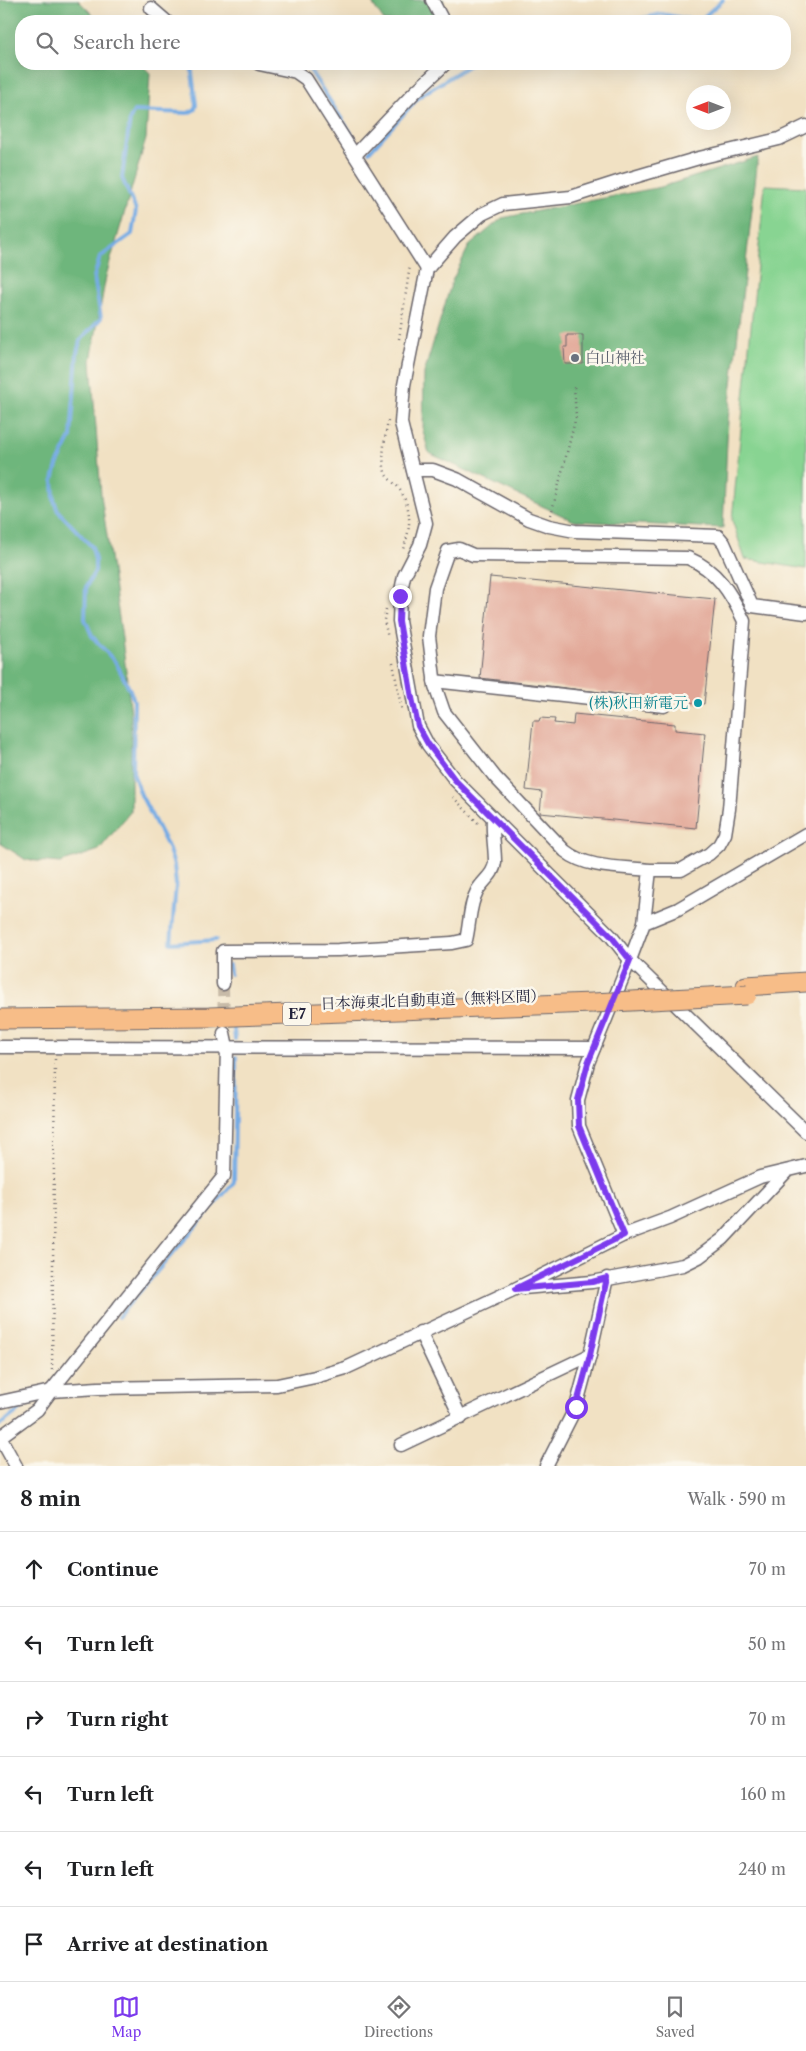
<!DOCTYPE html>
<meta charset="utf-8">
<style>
:root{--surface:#fff;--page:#f2f2f2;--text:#202124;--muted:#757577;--line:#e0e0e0;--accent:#7c3aed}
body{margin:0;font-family:"Libre Caslon Text","Noto Serif JP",serif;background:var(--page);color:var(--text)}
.compass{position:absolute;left:686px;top:85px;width:45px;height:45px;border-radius:50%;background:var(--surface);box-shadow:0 5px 20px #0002;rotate:270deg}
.stop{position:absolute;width:15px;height:15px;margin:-11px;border:4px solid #7c3aed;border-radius:50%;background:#fff}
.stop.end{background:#7c3aed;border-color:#fff;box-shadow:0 1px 5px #0008}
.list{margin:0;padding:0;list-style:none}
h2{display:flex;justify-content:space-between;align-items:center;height:65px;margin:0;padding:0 20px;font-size:21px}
h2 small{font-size:16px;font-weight:400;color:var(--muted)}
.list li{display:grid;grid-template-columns:32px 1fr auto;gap:15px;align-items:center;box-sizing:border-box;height:75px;padding:0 20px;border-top:1px solid var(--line)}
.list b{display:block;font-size:19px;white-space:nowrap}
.list em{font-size:16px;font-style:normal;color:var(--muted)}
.icon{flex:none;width:28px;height:28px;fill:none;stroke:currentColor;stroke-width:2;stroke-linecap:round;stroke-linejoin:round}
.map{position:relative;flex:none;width:806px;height:1466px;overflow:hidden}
.search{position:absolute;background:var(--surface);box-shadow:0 5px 20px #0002;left:15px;right:15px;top:15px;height:55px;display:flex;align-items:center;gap:12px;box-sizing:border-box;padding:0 18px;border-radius:20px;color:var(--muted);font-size:19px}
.sheet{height:515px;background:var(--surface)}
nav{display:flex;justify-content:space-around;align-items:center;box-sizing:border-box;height:70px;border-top:1px solid var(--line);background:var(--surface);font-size:14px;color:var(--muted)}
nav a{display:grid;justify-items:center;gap:2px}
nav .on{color:var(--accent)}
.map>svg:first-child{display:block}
.green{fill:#88d492;stroke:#557b66}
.forest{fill:#6eb67c;stroke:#486c5c}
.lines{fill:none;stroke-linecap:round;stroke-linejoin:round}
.stream{stroke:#76ace4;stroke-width:4}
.building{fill:#e2a797}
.minor-tunnel{stroke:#c8bba8;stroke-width:12;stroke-dasharray:12 6;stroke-linecap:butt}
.minor-casing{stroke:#6a656b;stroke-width:15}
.highway-casing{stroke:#6a656b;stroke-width:21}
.path{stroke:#6a656b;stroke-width:2.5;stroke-dasharray:1 4;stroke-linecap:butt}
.minor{stroke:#fff;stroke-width:12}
.highway{stroke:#f7bd88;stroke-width:19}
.highway-bridge-casing{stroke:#6a656b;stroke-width:21;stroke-linecap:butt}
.highway-bridge{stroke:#f7bd88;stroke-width:19}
.route{stroke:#7c3aed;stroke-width:6}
.worship-dot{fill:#6b7280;stroke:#fbf7ec;stroke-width:2}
.culture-dot{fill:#0f9aa8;stroke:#fbf7ec;stroke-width:2}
.labels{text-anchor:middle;stroke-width:5;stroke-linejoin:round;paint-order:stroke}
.shield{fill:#fbf7ec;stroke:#636270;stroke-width:1}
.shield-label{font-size:14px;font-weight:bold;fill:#22223b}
.worship-label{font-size:15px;fill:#5b616d;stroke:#fbf7ec;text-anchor:start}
.culture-label{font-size:15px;fill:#0d838f;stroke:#fbf7ec;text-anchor:end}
.street-label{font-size:15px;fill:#22223b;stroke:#fbf7ec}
</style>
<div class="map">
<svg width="806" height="1466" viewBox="0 0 806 1466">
<rect width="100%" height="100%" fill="#fbf7ec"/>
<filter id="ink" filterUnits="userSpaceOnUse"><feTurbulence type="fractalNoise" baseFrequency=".02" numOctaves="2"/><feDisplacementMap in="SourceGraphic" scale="10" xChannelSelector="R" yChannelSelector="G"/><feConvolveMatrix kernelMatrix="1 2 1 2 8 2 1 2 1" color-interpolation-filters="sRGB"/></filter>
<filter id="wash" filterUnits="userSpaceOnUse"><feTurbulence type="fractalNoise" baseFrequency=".0096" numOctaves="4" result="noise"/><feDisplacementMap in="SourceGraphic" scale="20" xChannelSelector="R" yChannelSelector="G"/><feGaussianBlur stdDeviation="1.12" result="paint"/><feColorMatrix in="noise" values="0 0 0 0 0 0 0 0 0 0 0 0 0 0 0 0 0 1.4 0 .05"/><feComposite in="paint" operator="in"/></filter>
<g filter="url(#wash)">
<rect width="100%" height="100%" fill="#f1e1c3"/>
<polygon class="green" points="765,185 806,187 806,569 745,559 732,520"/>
<g class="forest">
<polygon points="0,0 78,0 99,21 21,21 21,64 141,64 150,73 146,139 106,276 91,361 101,495 122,638 131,714 131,811 99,850 60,863 26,860 0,843"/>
<polygon points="370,0 444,0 429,21 384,21"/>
<polygon points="758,157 728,420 723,528 574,521 429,453 423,431 424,373 452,281 469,246 502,218 661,187"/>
</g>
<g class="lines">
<g class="stream">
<polyline points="632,21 661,14 699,21 723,0"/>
<polyline points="191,64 196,105 194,110 188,113 134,111 130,119 122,178 136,210 132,234 100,257 94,277 101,318 80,341 77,353 71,437 57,465 53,480 54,500 58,511 92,547 95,560 95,571 86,587 85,619 92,636 116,663 130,690 134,701 133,773 141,795 168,847 174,865 176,885 171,943 216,940"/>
<polyline points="306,64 354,138"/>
<polyline points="369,152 420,96 471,64"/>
<polyline points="229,965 230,974"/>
<polyline points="233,1021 235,1039"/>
<polyline points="118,1317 234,1182 236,1057"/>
<polyline points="0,1425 34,1399"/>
</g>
</g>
<g id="blocks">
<g class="building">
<polygon points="567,335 583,335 583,364 565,364 564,347 567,347"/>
<polygon points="490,577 715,599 704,704 480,678"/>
<polygon points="574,714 675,724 675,730 705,733 696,828 540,813 542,792 526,790 533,721 539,721 540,718 555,719 554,723 573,725"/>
</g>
</g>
</g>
<g filter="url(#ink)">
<use href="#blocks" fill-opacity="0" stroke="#6a656b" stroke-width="1"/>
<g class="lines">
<polyline class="minor-tunnel" points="223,984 224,1023"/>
<g class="minor-casing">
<g id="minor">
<polyline points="432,0 443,21"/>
<polyline points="151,8 166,21"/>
<polyline points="259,64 296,72 306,79 427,269"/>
<polyline points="806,126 779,139 699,158 624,180 571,197 503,204 482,214 455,237 427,269 404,385 401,423 426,523 420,545 404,576 400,596 399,621 418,726 428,745 455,780 611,936 630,960 806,1132"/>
<polyline points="355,155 414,93 445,64"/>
<polyline points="413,470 433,470 457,479 529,519 549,526 575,531 718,536 724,543 752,606 806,613"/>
<polyline points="434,681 664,706"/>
<path d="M644,923l6,-53c-27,-3 -63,-1 -85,-19l-70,-74 -51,-65 -9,-26 -6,-50 6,-48 13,-37 11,-2 14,6 215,3c29,12 43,35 56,63l-15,188 -4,25 -6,11 -10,9 -28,16h-31"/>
<path d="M223,984v-33l115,-1 114,-7 14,-3c4,-16 3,-34 11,-49 6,-11 17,-16 18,-29 0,-14 -3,-28 -2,-43"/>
<polyline points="0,1047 594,1048"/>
<polyline points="624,1235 579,1126 578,1100 588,1063 630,960 644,923 678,909 806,834"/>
<polyline points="523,1288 592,1282 683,1265 699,1257 723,1239 787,1171"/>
<polyline points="420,1332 461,1418"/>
<polyline points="0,1402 51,1391 98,1388 277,1385 315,1377 346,1368 515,1289 624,1235 670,1218 760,1177 806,1166"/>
<polyline points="0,1437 37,1410 51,1391 224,1176 227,1047 224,1033"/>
<polyline points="0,1437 16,1466"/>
<polyline points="401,1445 590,1355"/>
<polyline points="546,1466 576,1407 590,1355 607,1278"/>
</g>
</g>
<g class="highway-casing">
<g id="highway">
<polyline points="746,986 806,982"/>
<polyline points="0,1019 209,1017 593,1003"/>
</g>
</g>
<g class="path">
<polyline points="399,339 410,265"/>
<path d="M388,421c-3,17 -7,34 -3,51 1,5 8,10 12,14 15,19 15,41 6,63"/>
<polyline points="551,515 576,417 574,386"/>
<polyline points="386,609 384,620 388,638"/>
<polyline points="393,663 402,712"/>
<polyline points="453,797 480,825"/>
<polyline points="52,1370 55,1058"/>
</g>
<use href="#minor" class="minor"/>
<use href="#highway" class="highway"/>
<g class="highway-bridge-casing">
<polyline id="highway-bridge" points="593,1003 747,995"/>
</g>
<use href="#highway-bridge" class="highway-bridge"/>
</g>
</g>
<g class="lines" filter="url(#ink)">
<polyline class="route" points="400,596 399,621 412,698 418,726 428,744 455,780 611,936 630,960 588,1063 578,1100 579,1126 624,1235 515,1289 592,1282 607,1278 590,1355 576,1407"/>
</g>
<circle class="worship-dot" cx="575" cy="358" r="5"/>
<circle class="culture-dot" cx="698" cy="703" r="5"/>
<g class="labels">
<rect class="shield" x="283" y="1002.5" width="28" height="23" rx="4"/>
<g class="shield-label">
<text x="297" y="1019">E7</text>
</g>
<g class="worship-label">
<text x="585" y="363">白山神社</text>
</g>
<g class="culture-label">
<text x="688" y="708">(株)秋田新電元</text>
</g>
<g class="street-label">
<text transform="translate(433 1000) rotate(-2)" y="5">日本海東北自動車道（無料区間）</text>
</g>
</g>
</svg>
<svg class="compass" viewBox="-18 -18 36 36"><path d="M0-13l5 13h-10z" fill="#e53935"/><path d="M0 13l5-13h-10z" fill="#757577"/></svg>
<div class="stop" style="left:576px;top:1407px"></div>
<div class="stop end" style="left:400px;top:596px"></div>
<div class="search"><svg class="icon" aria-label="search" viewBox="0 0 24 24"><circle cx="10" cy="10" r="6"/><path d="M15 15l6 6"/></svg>Search here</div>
</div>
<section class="sheet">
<h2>8 min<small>Walk · 590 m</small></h2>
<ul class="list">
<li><svg class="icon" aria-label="ahead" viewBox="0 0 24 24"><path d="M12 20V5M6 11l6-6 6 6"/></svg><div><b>Continue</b></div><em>70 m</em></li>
<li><svg class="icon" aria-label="left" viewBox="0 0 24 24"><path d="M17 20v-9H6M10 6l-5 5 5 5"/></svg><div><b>Turn left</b></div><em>50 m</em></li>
<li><svg class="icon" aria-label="right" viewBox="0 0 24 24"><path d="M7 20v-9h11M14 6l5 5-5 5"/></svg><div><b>Turn right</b></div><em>70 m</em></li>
<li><svg class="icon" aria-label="left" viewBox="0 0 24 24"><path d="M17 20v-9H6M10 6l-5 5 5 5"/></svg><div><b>Turn left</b></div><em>160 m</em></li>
<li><svg class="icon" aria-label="left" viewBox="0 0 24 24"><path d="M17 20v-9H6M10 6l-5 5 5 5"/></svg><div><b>Turn left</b></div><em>240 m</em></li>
<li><svg class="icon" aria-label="arrive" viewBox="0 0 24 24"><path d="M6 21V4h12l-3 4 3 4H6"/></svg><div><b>Arrive at destination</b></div></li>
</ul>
</section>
<nav>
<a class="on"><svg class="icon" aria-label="map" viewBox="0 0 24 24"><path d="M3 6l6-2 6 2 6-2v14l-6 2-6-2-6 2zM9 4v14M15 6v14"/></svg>Map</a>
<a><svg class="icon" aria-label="directions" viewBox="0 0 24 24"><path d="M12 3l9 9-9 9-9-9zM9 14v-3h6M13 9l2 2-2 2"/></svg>Directions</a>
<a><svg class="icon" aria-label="saved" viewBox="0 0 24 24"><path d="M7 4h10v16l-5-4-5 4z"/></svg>Saved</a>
</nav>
